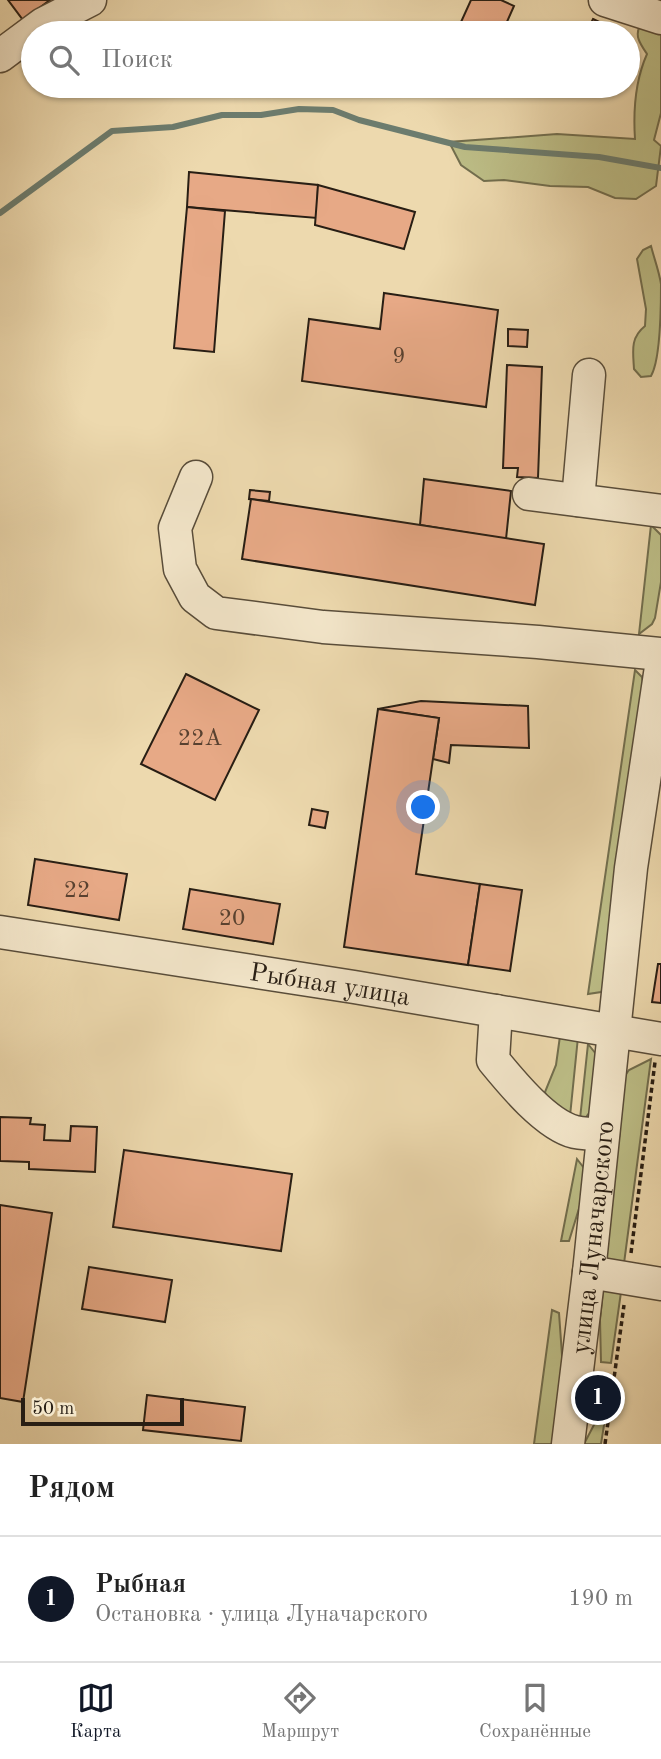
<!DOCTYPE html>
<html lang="ru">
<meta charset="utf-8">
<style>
:root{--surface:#fff;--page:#f2f2f2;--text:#222;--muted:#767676;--line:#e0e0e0;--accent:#111827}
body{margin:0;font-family:"Old Standard TT",serif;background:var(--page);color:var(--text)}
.scale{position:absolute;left:21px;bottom:18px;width:163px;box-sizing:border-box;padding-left:7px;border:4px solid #281e14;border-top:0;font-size:19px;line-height:24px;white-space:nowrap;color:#281e14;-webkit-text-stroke:5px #f3e6ca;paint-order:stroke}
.you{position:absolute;left:424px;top:808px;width:24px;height:24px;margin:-18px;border:5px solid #fff;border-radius:50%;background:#1a73e8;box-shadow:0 0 0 10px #1a73e833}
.badge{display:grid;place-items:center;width:46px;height:46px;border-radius:50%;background:var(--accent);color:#fff;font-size:23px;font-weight:700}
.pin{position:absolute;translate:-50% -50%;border:4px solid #fff;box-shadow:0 2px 7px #0006}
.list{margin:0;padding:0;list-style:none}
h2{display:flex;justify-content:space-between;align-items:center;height:91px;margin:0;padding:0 28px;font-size:30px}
h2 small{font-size:23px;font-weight:400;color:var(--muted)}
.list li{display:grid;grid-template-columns:46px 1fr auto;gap:21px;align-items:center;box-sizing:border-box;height:126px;padding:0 28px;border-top:2px solid var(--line)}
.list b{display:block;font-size:26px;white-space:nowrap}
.list p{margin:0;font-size:23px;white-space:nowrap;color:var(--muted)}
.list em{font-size:23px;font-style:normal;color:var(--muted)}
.icon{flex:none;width:38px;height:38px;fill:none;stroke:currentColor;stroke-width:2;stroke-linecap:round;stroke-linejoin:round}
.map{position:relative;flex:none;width:661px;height:1444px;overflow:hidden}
.search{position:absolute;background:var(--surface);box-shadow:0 2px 5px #0004;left:21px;right:21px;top:21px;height:77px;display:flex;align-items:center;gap:18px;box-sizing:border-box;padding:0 24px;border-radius:38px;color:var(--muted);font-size:26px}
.sheet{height:217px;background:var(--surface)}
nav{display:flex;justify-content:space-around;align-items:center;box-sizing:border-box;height:98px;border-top:2px solid var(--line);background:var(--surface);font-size:19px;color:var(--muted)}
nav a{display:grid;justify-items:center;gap:4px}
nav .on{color:var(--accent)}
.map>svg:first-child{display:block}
.green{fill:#bdbe87;stroke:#726e4e;stroke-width:2}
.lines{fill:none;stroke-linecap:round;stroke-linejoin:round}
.stream{stroke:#6c7c6e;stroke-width:6}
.building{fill:#e7a986;stroke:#281e14;stroke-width:2}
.minor-casing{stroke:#594d3a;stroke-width:35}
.path{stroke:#281e14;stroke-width:3.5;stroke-dasharray:5 3.5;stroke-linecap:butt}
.minor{stroke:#f3e6ca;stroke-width:32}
.labels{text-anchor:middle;stroke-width:6;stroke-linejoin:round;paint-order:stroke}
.number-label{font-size:23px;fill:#584130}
.street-label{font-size:26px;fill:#281e14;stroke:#f3e6ca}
</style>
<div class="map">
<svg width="661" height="1444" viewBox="0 0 661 1444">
<rect width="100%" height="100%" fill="#edd9ae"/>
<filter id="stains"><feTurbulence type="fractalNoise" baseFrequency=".00286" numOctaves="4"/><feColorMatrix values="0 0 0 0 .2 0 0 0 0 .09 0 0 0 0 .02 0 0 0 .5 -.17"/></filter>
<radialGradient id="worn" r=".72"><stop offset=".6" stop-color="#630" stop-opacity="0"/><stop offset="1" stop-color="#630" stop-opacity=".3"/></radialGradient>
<g class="green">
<path d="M640,26l13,2 8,7v78l-7,27 7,6 -5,40 -20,13 -21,-1 -27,-11 -38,-1 -46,-6 -20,1 -23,-16 -12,-23 108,-8 78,5c-2,-30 0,-58 12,-85 -6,-9 -13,-18 -7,-28z"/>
<path d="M651,246c3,12 8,25 10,38 0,21 0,75 -10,92l-10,1 -7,-8c-1,-18 -4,-31 11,-43l1,-17 -9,-50 6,-9z"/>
<polygon points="651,525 661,535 661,582 655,618 652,624 639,634"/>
<polygon points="635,670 642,677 643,682 605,986 601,992 588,994"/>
<polygon points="560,1036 578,1037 570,1116 547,1098 545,1092 556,1065"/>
<polygon points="588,1044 596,1054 593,1108 586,1117 580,1119"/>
<polygon points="651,1059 623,1271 607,1261 604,1255 624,1077 629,1070"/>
<polygon points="577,1159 587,1172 585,1189 569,1241 561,1241"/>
<polygon points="622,1285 611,1363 601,1362 600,1320 603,1290"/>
<polygon points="552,1310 559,1313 563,1369 554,1444 534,1444"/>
<polygon points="605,1419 601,1444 584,1444 596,1421"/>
</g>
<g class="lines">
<polyline class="stream" points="0,213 112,131 173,127 222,115 261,115 299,109 333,110 359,120 465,147 599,157 661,168"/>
</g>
<g class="building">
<polygon points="8,0 50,0 23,20"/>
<polygon points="471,0 501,0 514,6 502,33 456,33"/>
<polygon points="593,19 622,33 586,33"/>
<polygon points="189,172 318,185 317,218 187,207"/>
<polygon points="318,185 415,212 404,249 315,225"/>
<polygon points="187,207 225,211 214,352 174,348"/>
<polygon points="384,293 498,310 486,407 302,381 309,319 380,329"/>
<polygon points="508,329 528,330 527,347 508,346"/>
<polygon points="507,365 542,367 538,478 517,477 518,468 503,468"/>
<polygon points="424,479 511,491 506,539 420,525"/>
<polygon points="250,490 270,492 269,501 249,499"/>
<polygon points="251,499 544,544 535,605 242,559"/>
<polygon points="186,674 259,710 215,800 141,764"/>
<polygon points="421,701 528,706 529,748 451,745 449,763 433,759 439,718 378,709"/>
<polygon points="378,709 439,718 416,874 480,884 468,965 344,947"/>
<polygon points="312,809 328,812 325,828 309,825"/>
<polygon points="35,859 127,874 119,920 28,905"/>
<polygon points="480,884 522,890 510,971 468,965"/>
<polygon points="190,889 280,904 273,944 183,929"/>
<polygon points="658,964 661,964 661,1003 652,1002"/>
<polygon points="0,1117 31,1118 30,1124 45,1125 44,1140 70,1141 71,1126 97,1127 95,1172 29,1169 29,1162 0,1161"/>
<polygon points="124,1150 292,1174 281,1251 113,1227"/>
<polygon points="0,1205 52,1213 23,1402 0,1398"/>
<polygon points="89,1267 172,1280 165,1322 82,1309"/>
<polygon points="147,1395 245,1407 241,1441 143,1430"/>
</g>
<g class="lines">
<g class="minor-casing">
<g id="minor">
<polyline points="605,0 661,18"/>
<polyline points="0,56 43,24 90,0"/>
<polyline points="196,477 175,528 180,569 195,597 216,613 323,627 538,642 661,654"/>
<polyline points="529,494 661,511"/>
<polyline points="578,500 589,375"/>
<path id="s1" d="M0,932l354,55 307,52"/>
<path d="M496,1011l-3,49c18,22 53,65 82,72 9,2 19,2 28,2"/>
<polyline points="589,1272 661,1284"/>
<path id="s2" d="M568,1444l21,-172 42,-404 30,-201"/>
</g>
</g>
<g class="path">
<polyline points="631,1253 655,1062"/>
<polyline points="605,1444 624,1305"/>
</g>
<use href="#minor" class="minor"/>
</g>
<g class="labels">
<g class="number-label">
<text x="399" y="363">9</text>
<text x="200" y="745">22А</text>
<text x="77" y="897">22</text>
<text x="232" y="925">20</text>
</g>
<g class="street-label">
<text dy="9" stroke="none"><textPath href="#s1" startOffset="334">Рыбная улица</textPath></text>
<text dy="9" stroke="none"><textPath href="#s2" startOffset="208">улица Луначарского</textPath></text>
</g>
</g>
<rect width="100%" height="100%" filter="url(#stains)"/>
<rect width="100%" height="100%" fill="url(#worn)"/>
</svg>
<div class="scale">50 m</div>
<div class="you"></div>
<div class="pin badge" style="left:598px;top:1398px">1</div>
<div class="search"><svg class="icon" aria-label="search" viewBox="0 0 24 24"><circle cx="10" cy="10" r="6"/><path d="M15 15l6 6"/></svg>Поиск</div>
</div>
<section class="sheet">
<h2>Рядом<small></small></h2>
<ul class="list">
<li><span class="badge">1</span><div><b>Рыбная</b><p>Остановка · улица Луначарского</p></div><em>190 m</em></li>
</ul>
</section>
<nav>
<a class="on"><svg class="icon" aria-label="map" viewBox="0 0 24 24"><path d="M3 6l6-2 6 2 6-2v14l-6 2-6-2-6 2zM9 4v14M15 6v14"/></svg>Карта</a>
<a><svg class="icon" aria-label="directions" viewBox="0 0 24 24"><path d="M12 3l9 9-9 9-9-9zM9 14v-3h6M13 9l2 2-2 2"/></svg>Маршрут</a>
<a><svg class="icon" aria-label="saved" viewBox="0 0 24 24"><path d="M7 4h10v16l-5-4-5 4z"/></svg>Сохранённые</a>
</nav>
